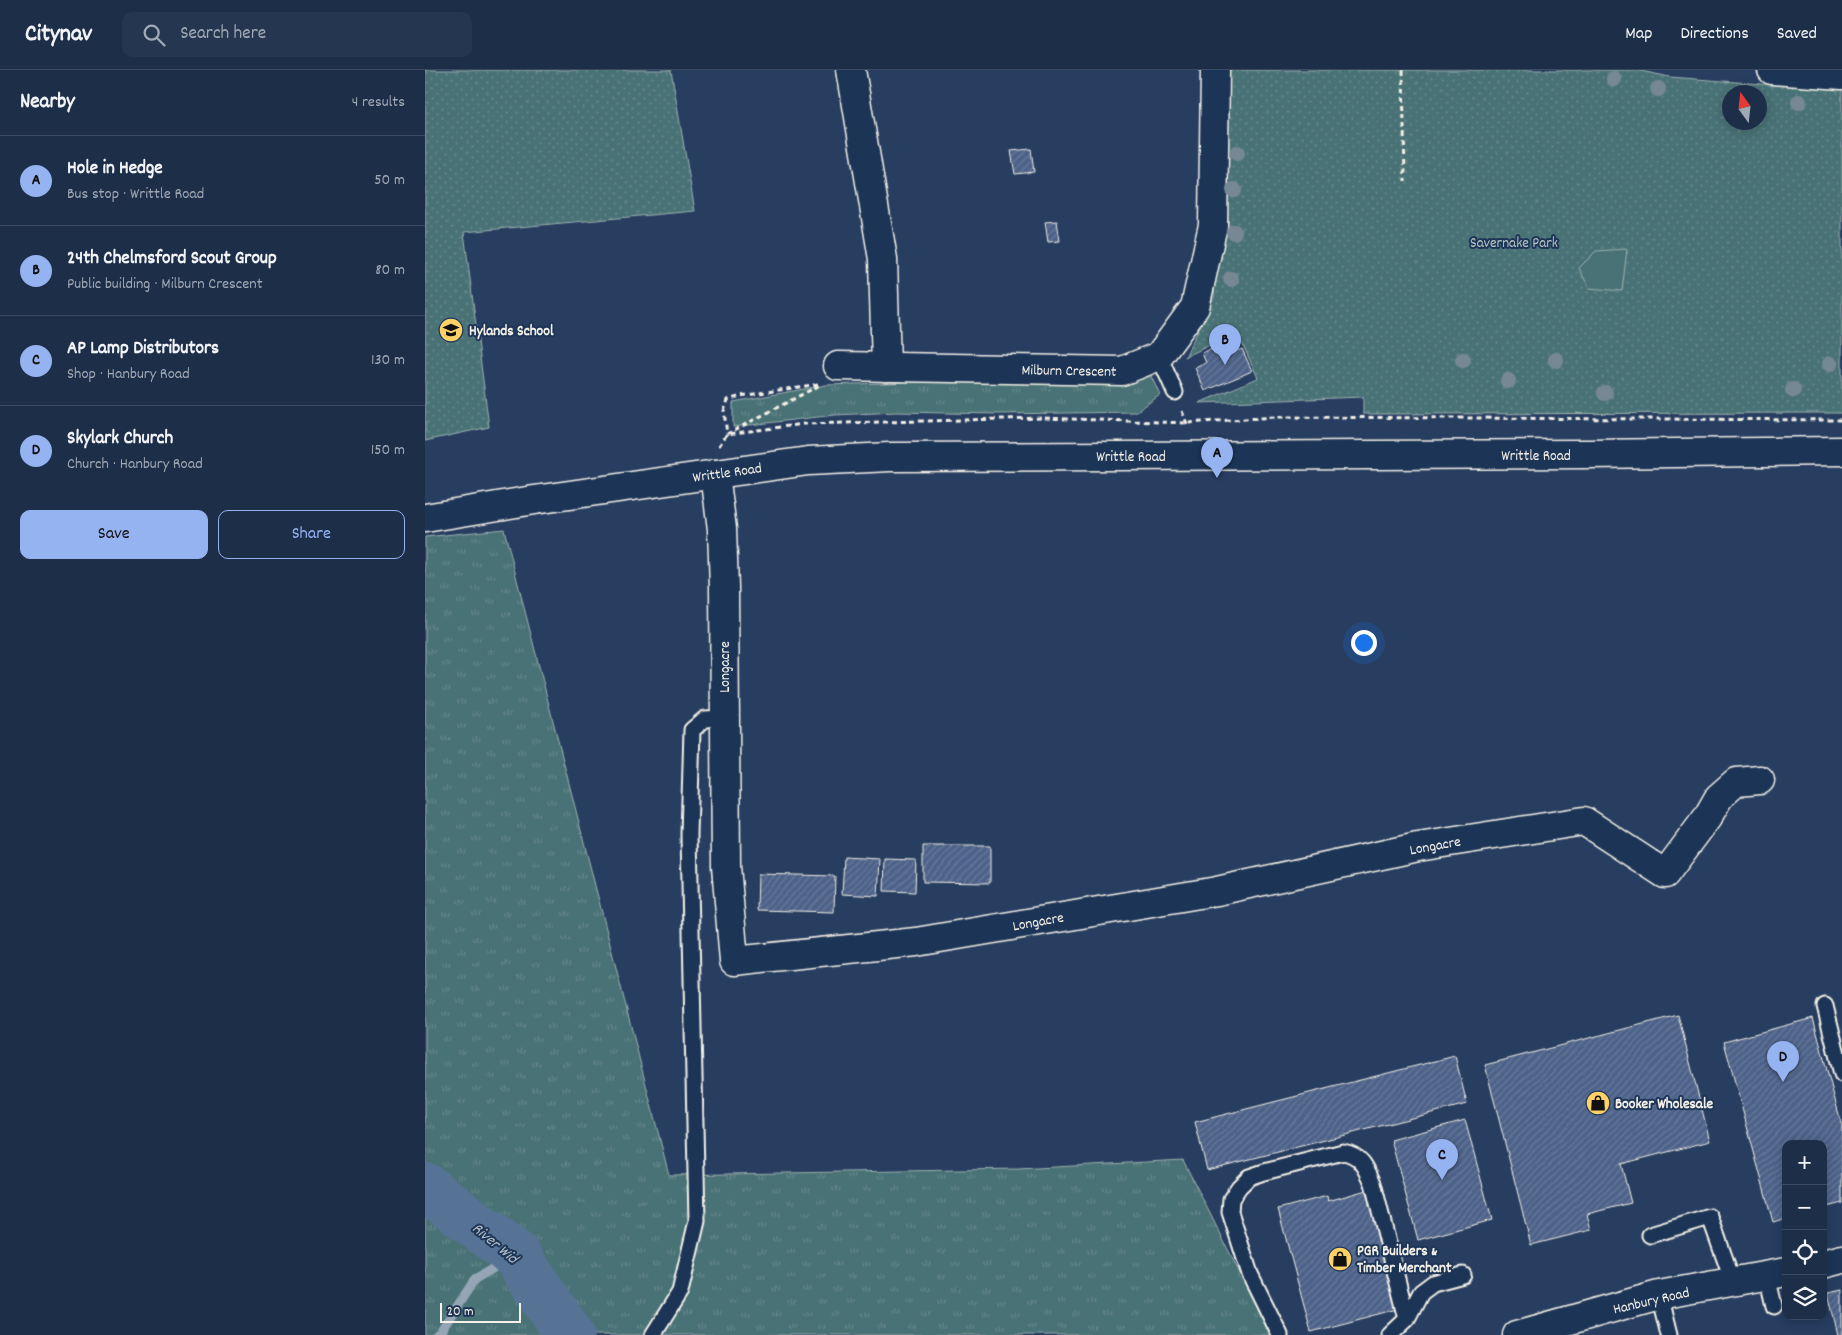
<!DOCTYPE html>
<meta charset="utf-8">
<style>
:root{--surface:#1d2e49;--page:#253650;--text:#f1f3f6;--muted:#a0a8b4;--line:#3b4a61;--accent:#95b2f1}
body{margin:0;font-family:Dekko,sans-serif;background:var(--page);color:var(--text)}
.controls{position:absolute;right:15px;bottom:15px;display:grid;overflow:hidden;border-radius:10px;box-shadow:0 2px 12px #0003}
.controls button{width:45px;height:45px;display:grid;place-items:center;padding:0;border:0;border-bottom:1px solid var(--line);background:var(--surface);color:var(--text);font:25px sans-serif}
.compass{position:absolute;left:1297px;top:15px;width:45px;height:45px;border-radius:50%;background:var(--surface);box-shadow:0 2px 12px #0003;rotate:345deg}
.scale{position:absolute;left:15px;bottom:12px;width:81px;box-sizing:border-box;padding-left:5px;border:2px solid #f4f1e8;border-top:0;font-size:14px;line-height:18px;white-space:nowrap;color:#f4f1e8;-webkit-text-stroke:4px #1d3557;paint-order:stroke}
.you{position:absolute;left:938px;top:572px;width:18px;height:18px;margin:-12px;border:4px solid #fff;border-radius:50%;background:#1a73e8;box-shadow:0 0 0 8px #1a73e833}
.badge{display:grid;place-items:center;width:32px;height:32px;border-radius:50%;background:var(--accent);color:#111;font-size:16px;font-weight:700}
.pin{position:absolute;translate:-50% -41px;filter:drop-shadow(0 1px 2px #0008)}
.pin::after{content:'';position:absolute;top:26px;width:18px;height:15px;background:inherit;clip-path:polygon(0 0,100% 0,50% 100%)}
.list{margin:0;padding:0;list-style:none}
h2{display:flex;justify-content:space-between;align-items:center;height:65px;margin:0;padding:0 20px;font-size:21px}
h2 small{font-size:16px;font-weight:400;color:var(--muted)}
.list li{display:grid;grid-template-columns:32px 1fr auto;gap:15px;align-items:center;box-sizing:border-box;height:90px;padding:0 20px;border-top:1px solid var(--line)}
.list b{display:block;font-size:19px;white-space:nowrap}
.list p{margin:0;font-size:16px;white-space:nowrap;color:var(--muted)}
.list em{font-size:16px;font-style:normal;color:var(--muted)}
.actions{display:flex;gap:10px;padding:15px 20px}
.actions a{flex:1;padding:11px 0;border:1px solid var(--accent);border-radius:10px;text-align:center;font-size:18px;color:var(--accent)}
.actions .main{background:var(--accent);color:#111}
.icon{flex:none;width:28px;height:28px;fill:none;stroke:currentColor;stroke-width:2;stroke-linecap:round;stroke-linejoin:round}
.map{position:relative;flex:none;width:1417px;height:1265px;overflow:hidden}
header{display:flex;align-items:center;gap:30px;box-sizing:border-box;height:70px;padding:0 25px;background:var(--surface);border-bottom:1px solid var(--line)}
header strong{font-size:24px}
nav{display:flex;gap:28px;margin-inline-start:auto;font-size:18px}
.search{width:350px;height:45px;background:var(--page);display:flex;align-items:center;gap:12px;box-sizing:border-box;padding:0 18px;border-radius:10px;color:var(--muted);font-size:19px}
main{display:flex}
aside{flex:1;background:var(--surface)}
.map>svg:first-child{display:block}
.grass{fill:url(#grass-tufts);stroke:#9fb2af}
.park{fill:url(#park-dots);stroke:#9fb2af;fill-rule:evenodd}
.garden{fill:#4a7276;stroke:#9fb2af}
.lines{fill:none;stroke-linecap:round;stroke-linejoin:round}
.stream{stroke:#95a5b6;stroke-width:9}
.river{stroke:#567395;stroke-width:49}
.building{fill:url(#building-hatch);stroke:#f4f1e8}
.service-casing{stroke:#f4f1e8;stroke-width:19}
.minor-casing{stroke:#f4f1e8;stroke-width:31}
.tertiary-casing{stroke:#f4f1e8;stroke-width:31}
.path{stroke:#f4f1e8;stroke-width:3;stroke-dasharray:5 4;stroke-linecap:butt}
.service{stroke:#1d3557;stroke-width:15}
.minor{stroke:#1d3557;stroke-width:28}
.tertiary{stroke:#1d3557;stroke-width:28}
.tree{fill:#778895}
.labels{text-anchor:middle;stroke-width:4;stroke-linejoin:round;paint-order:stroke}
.park-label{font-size:15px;fill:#b8c5c0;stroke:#1d3557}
.poi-label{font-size:15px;font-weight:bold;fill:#f4f1e8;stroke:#1d3557;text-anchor:start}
.street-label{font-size:15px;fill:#f4f1e8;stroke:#1d3557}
.water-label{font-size:16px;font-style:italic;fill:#b5bfc7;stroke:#1d3557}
</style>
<header>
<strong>Citynav</strong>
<div class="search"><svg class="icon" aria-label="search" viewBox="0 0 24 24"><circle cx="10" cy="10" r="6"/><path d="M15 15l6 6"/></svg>Search here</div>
<nav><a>Map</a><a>Directions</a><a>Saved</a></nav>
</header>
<main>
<aside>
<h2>Nearby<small>4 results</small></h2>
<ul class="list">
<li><span class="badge">A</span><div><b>Hole in Hedge</b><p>Bus stop · Writtle Road</p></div><em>50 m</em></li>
<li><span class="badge">B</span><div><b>24th Chelmsford Scout Group</b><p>Public building · Milburn Crescent</p></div><em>80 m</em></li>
<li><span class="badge">C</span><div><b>AP Lamp Distributors</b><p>Shop · Hanbury Road</p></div><em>130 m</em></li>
<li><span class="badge">D</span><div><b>Skylark Church</b><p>Church · Hanbury Road</p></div><em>150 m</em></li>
</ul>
<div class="actions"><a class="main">Save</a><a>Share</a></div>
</aside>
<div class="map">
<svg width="1417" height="1265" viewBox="0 0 1417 1265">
<defs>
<pattern id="grass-tufts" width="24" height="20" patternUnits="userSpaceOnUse" patternTransform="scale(1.25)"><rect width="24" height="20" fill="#4a7276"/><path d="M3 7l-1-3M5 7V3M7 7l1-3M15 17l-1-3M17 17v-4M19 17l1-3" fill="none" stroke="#65878a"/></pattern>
<pattern id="park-dots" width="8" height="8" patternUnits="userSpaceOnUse" patternTransform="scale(1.25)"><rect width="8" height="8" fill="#4a7276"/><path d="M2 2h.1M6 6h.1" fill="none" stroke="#65878a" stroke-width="1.8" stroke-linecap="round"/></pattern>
<pattern id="building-hatch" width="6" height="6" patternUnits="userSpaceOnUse" patternTransform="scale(1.25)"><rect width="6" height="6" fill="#4e6289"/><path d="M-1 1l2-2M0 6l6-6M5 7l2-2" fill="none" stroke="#68799a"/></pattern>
</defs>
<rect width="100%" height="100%" fill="#273e61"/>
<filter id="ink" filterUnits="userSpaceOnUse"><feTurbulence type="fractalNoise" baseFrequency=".02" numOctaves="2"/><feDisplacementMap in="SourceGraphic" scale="10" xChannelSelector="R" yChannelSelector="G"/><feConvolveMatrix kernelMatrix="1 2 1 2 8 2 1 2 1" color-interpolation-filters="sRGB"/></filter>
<g filter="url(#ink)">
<g class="grass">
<polygon points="725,304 735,325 711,342 574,344 471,342 410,345 308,357 308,332 401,315"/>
<polygon points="79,459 244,1105 593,1099 758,1090 846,1265 0,1265 0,467"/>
</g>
<g class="park">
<polygon points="0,0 246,0 270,141 39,162 64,357 0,371"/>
<path d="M799,0h412l34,7 172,13v323l-479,1v-17l-164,6 59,-25 -21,-46 -52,25 29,-60 5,-63zM1304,22h30v30h-30z"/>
</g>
<polygon class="garden" points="1202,179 1197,221 1164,218 1154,198 1171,181"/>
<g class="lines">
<polyline class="stream" points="11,1265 16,1261 50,1209 91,1185"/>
<polyline class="river" points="0,1117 91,1185 145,1265"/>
</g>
<g class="building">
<polygon points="606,79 609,102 590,104 586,81"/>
<polygon points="632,151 635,171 623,172 620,152"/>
<polygon points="803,272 808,282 817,279 827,301 780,321 770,298 781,293 777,283"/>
<polygon points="498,776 565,776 565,813 498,812"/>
<polygon points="419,787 455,789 453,826 417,824"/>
<polygon points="460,789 491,790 490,822 459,821"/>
<polygon points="333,804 410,806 409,842 332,840"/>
<polygon points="1253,945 1285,1071 1196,1094 1206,1133 1162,1144 1166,1160 1106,1175 1060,995"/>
<polygon points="1388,948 1417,1056 1417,1133 1398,1138 1398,1074 1361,1074 1361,1148 1348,1152 1299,972"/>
<polygon points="1030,986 1042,1034 782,1100 770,1052"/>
<polygon points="1040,1050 1067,1150 993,1170 966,1070"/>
<polygon points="945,1119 977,1238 886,1262 853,1139 902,1126 903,1131"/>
<polygon points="1417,1220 1417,1265 1413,1265 1403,1223"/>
</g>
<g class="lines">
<g class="service-casing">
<g id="service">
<polyline points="734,286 750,322"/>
<polyline points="1400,936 1417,1004"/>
<polyline points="1225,1165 1285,1147 1308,1212"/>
<polyline points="1342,1206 1349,1236"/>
<polyline points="1234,1225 1244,1265"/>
<polyline points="228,1265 255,1222 272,1151 264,765 267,660 280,649 300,648"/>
<path d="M855,1265l-30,-61 -20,-62 1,-13 8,-12 10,-10 15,-5 79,-20c18,3 23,15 30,31l34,136"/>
<polyline points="965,1265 982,1249 996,1222 1008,1213 1038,1205"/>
</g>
</g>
<g class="minor-casing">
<g id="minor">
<polyline points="426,0 458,189 461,297"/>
<polyline points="1347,0 1417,5"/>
<polyline points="413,296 697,301 734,286 770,237 788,155 790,0"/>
<polyline points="290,404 297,459 299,518 301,796 309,891 491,872 792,821 993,777 1159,751 1240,804 1282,748 1294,727 1311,712 1335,710"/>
<polyline points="1398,1194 1417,1189"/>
<polyline points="1092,1265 1234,1225 1361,1202"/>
</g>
</g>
<g class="tertiary-casing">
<polyline id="tertiary" points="0,448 109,430 383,391 465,387 1162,384 1417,381"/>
</g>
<g class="path">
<polyline points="978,0 980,111"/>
<polyline points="393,314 316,326 303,330 299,341 302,364 395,315"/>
<polyline points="757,341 762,354"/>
<polyline points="294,376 302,364 379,354 617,348 762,353 850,347 1417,350"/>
</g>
<use href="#service" class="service"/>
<use href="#minor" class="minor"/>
<use href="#tertiary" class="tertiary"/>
</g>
<g class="tree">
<circle cx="1189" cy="9" r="8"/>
<circle cx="1233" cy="19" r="8"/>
<circle cx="1374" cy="32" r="8"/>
<circle cx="812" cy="83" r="8"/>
<circle cx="809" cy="120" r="8"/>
<circle cx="809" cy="162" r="8"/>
<circle cx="806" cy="209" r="8"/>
<circle cx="1038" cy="290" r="8"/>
<circle cx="1131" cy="290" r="8"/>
<circle cx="1405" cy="294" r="8"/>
<circle cx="1083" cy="311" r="8"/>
<circle cx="1368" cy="320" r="8"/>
<circle cx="1180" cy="323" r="8"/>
</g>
</g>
<defs>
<g id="school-disc" transform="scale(1.25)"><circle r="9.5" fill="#ffd166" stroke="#1d3557"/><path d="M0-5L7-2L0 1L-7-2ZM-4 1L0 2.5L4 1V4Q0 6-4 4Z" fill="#111"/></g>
<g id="shop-disc" transform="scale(1.25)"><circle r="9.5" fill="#ffd166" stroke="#1d3557"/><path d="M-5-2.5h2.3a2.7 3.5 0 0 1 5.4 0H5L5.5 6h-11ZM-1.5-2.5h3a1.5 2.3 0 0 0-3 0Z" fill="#111"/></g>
</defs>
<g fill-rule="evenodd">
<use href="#school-disc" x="26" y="260"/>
<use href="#shop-disc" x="1173" y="1033"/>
<use href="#shop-disc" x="915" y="1189"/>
</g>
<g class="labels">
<g class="park-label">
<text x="1089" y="177">Savernake Park</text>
</g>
<g class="poi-label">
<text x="44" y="265">Hylands School</text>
<text x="1190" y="1038">Booker Wholesale</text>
<text x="932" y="1185">PGR Builders &amp;<tspan x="932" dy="17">Timber Merchant</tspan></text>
</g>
<g class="street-label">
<text transform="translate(644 300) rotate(1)" y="5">Milburn Crescent</text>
<text x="1111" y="390">Writtle Road</text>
<text x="706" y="391">Writtle Road</text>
<text transform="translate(302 402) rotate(-8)" y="5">Writtle Road</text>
<text transform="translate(299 597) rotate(-90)" y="5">Longacre</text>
<text transform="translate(1010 775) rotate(-10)" y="5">Longacre</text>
<text transform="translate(613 851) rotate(-10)" y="5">Longacre</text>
<text transform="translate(1226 1230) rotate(-13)" y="5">Hanbury Road</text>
</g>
<g class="water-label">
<text transform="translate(71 1172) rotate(40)" y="6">River Wid</text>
</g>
</g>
</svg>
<div class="controls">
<button>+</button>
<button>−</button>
<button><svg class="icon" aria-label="locate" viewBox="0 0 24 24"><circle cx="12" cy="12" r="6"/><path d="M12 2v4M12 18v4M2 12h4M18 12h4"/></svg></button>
<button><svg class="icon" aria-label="layers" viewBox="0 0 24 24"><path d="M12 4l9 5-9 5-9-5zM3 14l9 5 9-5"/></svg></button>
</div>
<svg class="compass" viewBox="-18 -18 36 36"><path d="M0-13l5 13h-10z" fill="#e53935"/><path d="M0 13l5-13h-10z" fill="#a0a8b4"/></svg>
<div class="scale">20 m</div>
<div class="you"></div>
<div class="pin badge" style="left:792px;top:408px">A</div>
<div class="pin badge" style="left:800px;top:295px">B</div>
<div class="pin badge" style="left:1017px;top:1110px">C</div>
<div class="pin badge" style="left:1358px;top:1012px">D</div>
</div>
</main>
